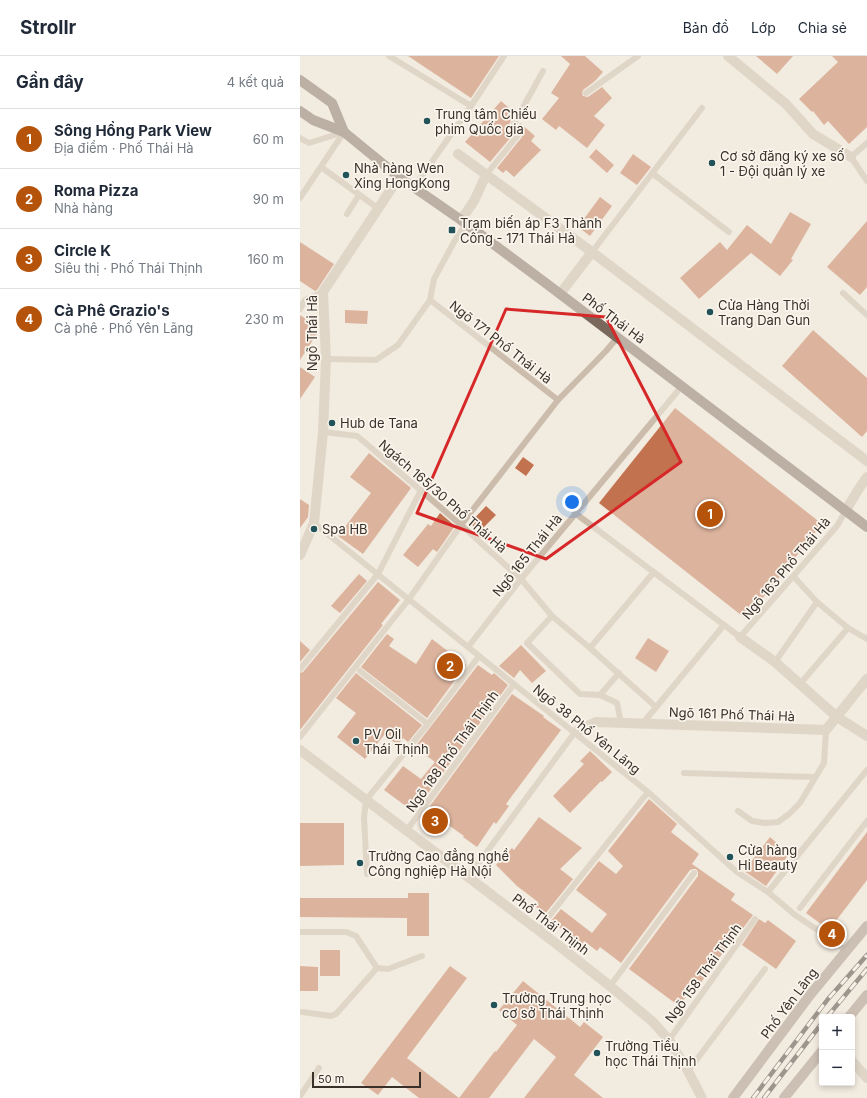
<!DOCTYPE html>
<html lang="vi">
<meta charset="utf-8">
<style>
:root{--surface:#fff;--page:#f6f6f7;--text:#1f2937;--muted:#747a83;--line:#e0e1e3;--accent:#b45309}
body{margin:0;font-family:Inter,sans-serif;background:var(--page);color:var(--text)}
.controls{position:absolute;right:12px;bottom:12px;display:grid;overflow:hidden;border-radius:4px;box-shadow:0 2px 6px #0003}
.controls button{width:36px;height:36px;display:grid;place-items:center;padding:0;border:0;border-bottom:1px solid var(--line);background:var(--surface);color:var(--text);font:20px sans-serif}
.scale{position:absolute;left:12px;bottom:10px;width:109px;box-sizing:border-box;padding-left:4px;border:2px solid #39302a;border-top:0;font-size:11px;line-height:14px;white-space:nowrap;color:#39302a;-webkit-text-stroke:3px #faf5ec;paint-order:stroke}
.you{position:absolute;left:272px;top:446px;width:14px;height:14px;margin:-10px;border:3px solid #fff;border-radius:50%;background:#1a73e8;box-shadow:0 0 0 6px #1a73e833}
.badge{display:grid;place-items:center;width:26px;height:26px;border-radius:50%;background:var(--accent);color:#fff;font-size:13px;font-weight:700}
.pin{position:absolute;translate:-50% -50%;border:2px solid #fff;box-shadow:0 1px 4px #0006}
.list{margin:0;padding:0;list-style:none}
h2{display:flex;justify-content:space-between;align-items:center;height:52px;margin:0;padding:0 16px;font-size:17px}
h2 small{font-size:13px;font-weight:400;color:var(--muted)}
.list li{display:grid;grid-template-columns:26px 1fr auto;gap:12px;align-items:center;box-sizing:border-box;height:60px;padding:0 16px;border-top:1px solid var(--line)}
.list b{display:block;font-size:15px;white-space:nowrap}
.list p{margin:0;font-size:13px;white-space:nowrap;color:var(--muted)}
.list em{font-size:13px;font-style:normal;color:var(--muted)}
.map{position:relative;flex:none;width:567px;height:1042px;overflow:hidden}
header{display:flex;align-items:center;gap:24px;box-sizing:border-box;height:56px;padding:0 20px;background:var(--surface);border-bottom:1px solid var(--line)}
header strong{font-size:19px}
nav{display:flex;gap:22px;margin-inline-start:auto;font-size:14px}
main{display:flex}
aside{flex:1;background:var(--surface)}
.map>svg:first-child{display:block}
.building{fill:#c2724e}
.lines{fill:none;stroke-linecap:round;stroke-linejoin:round}
.service{stroke:#cbbcac;stroke-width:6}
.minor{stroke:#cbbcac;stroke-width:10}
.tertiary{stroke:#cbbcac;stroke-width:10}
.secondary{stroke:#9e8b7d;stroke-width:10}
.primary{stroke:#7a685c;stroke-width:10}
.rail-casing{stroke:#39302a;stroke-width:4.5}
.rail{stroke:#faf5ec;stroke-width:3;stroke-dasharray:9;stroke-linecap:butt}
.marked{fill:none;stroke:#d62828;stroke-width:3;stroke-linejoin:round}
.poi-dot{fill:#215259;stroke:#faf5ec;stroke-width:1.5}
.labels{text-anchor:middle;stroke-width:3.5;stroke-linejoin:round;paint-order:stroke}
.poi-label{font-size:13px;fill:#39302a;stroke:#faf5ec;text-anchor:start}
.street-label{font-size:13px;fill:#39302a;stroke:#faf5ec}
</style>
<header>
<strong>Strollr</strong>
<nav><a>Bản đồ</a><a>Lớp</a><a>Chia sẻ</a></nav>
</header>
<main>
<aside>
<h2>Gần đây<small>4 kết quả</small></h2>
<ul class="list">
<li><span class="badge">1</span><div><b>Sông Hồng Park View</b><p>Địa điểm · Phố Thái Hà</p></div><em>60 m</em></li>
<li><span class="badge">2</span><div><b>Roma Pizza</b><p>Nhà hàng</p></div><em>90 m</em></li>
<li><span class="badge">3</span><div><b>Circle K</b><p>Siêu thị · Phố Thái Thịnh</p></div><em>160 m</em></li>
<li><span class="badge">4</span><div><b>Cà Phê Grazio's</b><p>Cà phê · Phố Yên Lãng</p></div><em>230 m</em></li>
</ul>
</aside>
<div class="map">
<svg width="567" height="1042" viewBox="0 0 567 1042">
<rect width="100%" height="100%" fill="#f2ebe0"/>
<g class="building">
<polygon points="108,0 199,0 171,42"/>
<polygon points="261,0 285,0 303,16 295,25 283,34 282,37 283,40 288,41 302,31 312,42 294,60 305,69 287,92 259,70 256,74 242,63 259,42 251,37 270,8"/>
<polygon points="456,0 493,0 477,18"/>
<polygon points="532,0 567,0 567,71 549,88 528,65 524,69 513,55 512,56 499,43 538,6"/>
<polygon points="201,45 215,57 207,72 207,75 212,80 190,106 165,86"/>
<polygon points="220,67 235,80 231,85 241,94 214,121 206,114 203,117 197,112 222,81 222,77 217,72"/>
<polygon points="296,93 314,109 307,117 289,101"/>
<polygon points="333,98 351,111 337,129 320,117"/>
<polygon points="300,141 312,150 290,180 278,171"/>
<polygon points="490,156 511,168 491,203 493,204 480,220 451,197 399,243 380,222 420,186 427,194 447,169 471,188"/>
<polygon points="567,165 567,231 560,239 527,211"/>
<polygon points="0,186 34,208 17,234 15,235 0,225"/>
<polygon points="45,254 68,255 67,268 45,267"/>
<polygon points="0,259 18,271 18,276 0,304"/>
<polygon points="513,274 567,322 567,375 562,381 482,310"/>
<polygon points="0,311 15,321 0,343"/>
<polygon points="375,352 522,468 446,563 299,447"/>
<polygon points="69,397 111,432 63,498 38,480 71,437 50,421"/>
<polygon points="223,401 234,409 226,420 215,412"/>
<polygon points="0,443 9,449 8,461 0,472"/>
<polygon points="186,450 196,459 179,476 170,467"/>
<polygon points="140,457 155,470 137,496 133,493 118,511 103,499 128,468 131,470"/>
<polygon points="59,518 67,525 40,557 31,550"/>
<polygon points="78,526 100,544 81,568 83,569 0,674 0,617 3,616"/>
<polygon points="87,578 94,583 89,590 116,608 132,583 166,609 127,662 61,611"/>
<polygon points="348,582 369,595 356,616 335,602"/>
<polygon points="0,585 10,594 0,606"/>
<polygon points="221,589 246,615 232,627 220,614 214,622 199,610"/>
<polygon points="178,609 192,619 194,617 208,629 114,756 84,734 103,710 121,723 135,706 115,691"/>
<polygon points="56,617 122,669 108,686 103,682 98,689 84,679 65,703 37,681 56,657 36,642"/>
<polygon points="212,638 244,660 243,661 261,674 206,748 209,750 196,768 194,766 177,791 163,781 164,780 127,754"/>
<polygon points="290,695 312,716 302,726 301,725 270,757 253,740 284,708 280,705"/>
<polygon points="349,743 377,768 371,776 399,798 392,808 435,838 431,844 453,859 435,883 434,882 399,929 397,927 379,950 329,913 398,820 398,816 396,813 393,813 390,814 321,907 300,891 297,895 284,885 282,889 251,865 261,853 292,877 307,858 276,834 299,805 316,818 323,810 308,795"/>
<polygon points="239,761 282,792 260,813 273,823 245,858 235,850 238,846 217,830 196,809 212,792 214,794"/>
<polygon points="0,767 44,767 44,809 0,810"/>
<polygon points="567,776 567,824 529,874 506,857"/>
<polygon points="470,781 489,798 466,830 444,815"/>
<polygon points="108,837 129,837 129,880 107,880 107,862 0,861 0,842 108,842"/>
<polygon points="459,863 465,867 468,864 496,885 476,913 442,889"/>
<rect x="20" y="894" width="20" height="26"/>
<polygon points="0,910 18,911 18,935 0,935"/>
<polygon points="150,910 167,922 107,1002 159,1042 195,995 196,996 217,969 199,954 223,925 280,971 284,966 303,981 274,1019 303,1042 224,1042 256,1001 234,983 189,1042 119,1042 92,1021 78,1039 61,1027"/>
</g>
<g class="lines">
<g class="service">
<polyline points="89,0 171,50"/>
<polyline points="286,37 338,0"/>
<polyline points="0,82 9,87 44,76"/>
<polyline points="567,87 551,101 567,125"/>
<polyline points="21,111 79,153"/>
<polyline points="352,117 429,176"/>
<polyline points="186,119 218,79 211,73 243,15"/>
<polyline points="114,131 171,50 204,0"/>
<polyline points="0,142 44,76"/>
<polyline points="47,158 59,139"/>
<polyline points="292,196 402,52"/>
<polyline points="543,237 567,259"/>
<polyline points="130,244 258,344"/>
<polyline points="0,253 5,244 23,236"/>
<polyline points="26,303 76,304 98,289 130,244 134,223 154,186 166,168"/>
<polyline points="23,376 57,380 62,384 161,469 221,523 252,560 290,592 356,651"/>
<polyline points="275,457 440,581 537,470 546,454"/>
<polyline points="14,467 348,736 437,816 468,836 495,859 534,885 546,895"/>
<polyline points="494,521 517,546 548,572 567,583"/>
<polyline points="252,560 227,587 280,638 300,639 319,617"/>
<polyline points="168,591 221,523 382,330"/>
<polyline points="290,592 354,516"/>
<polyline points="475,606 517,546"/>
<polyline points="0,613 78,518 121,434"/>
<polyline points="60,615 128,668"/>
<polyline points="500,628 548,572"/>
<polyline points="300,639 317,647 321,667"/>
<polyline points="343,667 424,569"/>
<polyline points="0,681 109,543 161,469 258,344 306,295 317,282"/>
<polyline points="384,717 515,721"/>
<polyline points="438,755 452,765 465,767 478,766 489,758 500,747 524,707 526,674"/>
<polyline points="107,774 214,628"/>
<polyline points="67,818 64,762 66,744 128,668 179,600"/>
<polyline points="167,820 175,812 275,676"/>
<polyline points="468,836 567,714"/>
<polyline points="500,852 567,765"/>
<polyline points="238,874 348,736"/>
<polyline points="0,876 46,876 56,880 77,912"/>
<polyline points="77,912 88,913 122,900"/>
<polyline points="310,930 394,817"/>
<polyline points="2,956 31,960 36,958 77,912"/>
<polyline points="369,984 455,863"/>
<polyline points="388,1015 465,913"/>
<polyline points="0,1040 19,1012"/>
</g>
<g class="minor">
<polyline points="428,0 486,48 513,78 551,101"/>
<polyline points="158,98 292,196 567,405"/>
<polyline points="161,164 174,145 186,119"/>
<polyline points="260,238 292,196"/>
<polyline points="546,454 558,434 567,421"/>
<polyline points="0,499 14,467 23,376 26,303 23,236 99,121"/>
<polyline points="440,581 475,606 537,661 567,680"/>
<polyline points="275,676 296,666 526,674 567,623"/>
<polyline points="552,1005 567,1022"/>
</g>
<polyline class="tertiary" points="0,694 254,886 310,930 353,966 369,984 388,1015 402,1042"/>
<g class="secondary">
<polyline points="549,961 567,939"/>
<polyline points="433,1042 510,939 567,870"/>
<polyline points="484,1042 522,995"/>
</g>
<g class="primary">
<polyline points="0,24 32,47 44,76"/>
<polyline points="0,55 13,64 44,76 99,121 161,164 247,228 567,471"/>
</g>
<g class="rail-casing">
<g id="rail">
<polyline points="527,961 567,913"/>
<polyline points="453,1042 528,943 567,899"/>
<polyline points="464,1042 522,967"/>
</g>
</g>
<use href="#rail" class="rail"/>
</g>
<path d="M0 0H567V1042H0ZM206,253l100,8 75,145 -135,97 -129,-46z" fill="#f2ebe0" fill-opacity=".55" fill-rule="evenodd"/>
<path class="marked" d="M206,253l100,8 75,145 -135,97 -129,-46z"/>
<g class="poi-dot">
<circle cx="127" cy="65" r="4"/>
<circle cx="412" cy="107" r="4"/>
<circle cx="46" cy="119" r="4"/>
<rect x="148" y="170" width="8" height="8" rx="2"/>
<circle cx="410" cy="256" r="4"/>
<circle cx="32" cy="367" r="4"/>
<circle cx="14" cy="473" r="4"/>
<circle cx="56" cy="685" r="4"/>
<circle cx="430" cy="801" r="4"/>
<circle cx="60" cy="807" r="4"/>
<circle cx="194" cy="949" r="4"/>
<circle cx="297" cy="997" r="4"/>
</g>
<g class="labels">
<g class="poi-label">
<text x="135" y="63">Trung tâm Chiếu<tspan x="135" dy="15">phim Quốc gia</tspan></text>
<text x="420" y="105">Cơ sở đăng ký xe số<tspan x="420" dy="15">1 - Đội quản lý xe</tspan></text>
<text x="54" y="117">Nhà hàng Wen<tspan x="54" dy="15">Xing HongKong</tspan></text>
<text x="160" y="172">Trạm biến áp F3 Thành<tspan x="160" dy="15">Công - 171 Thái Hà</tspan></text>
<text x="418" y="254">Cửa Hàng Thời<tspan x="418" dy="15">Trang Dan Gun</tspan></text>
<text x="40" y="372">Hub de Tana</text>
<text x="22" y="478">Spa HB</text>
<text x="64" y="683">PV Oil<tspan x="64" dy="15">Thái Thịnh</tspan></text>
<text x="438" y="799">Cửa hàng<tspan x="438" dy="15">Hi Beauty</tspan></text>
<text x="68" y="805">Trường Cao đẳng nghề<tspan x="68" dy="15">Công nghiệp Hà Nội</tspan></text>
<text x="202" y="947">Trường Trung học<tspan x="202" dy="15">cơ sở Thái Thịnh</tspan></text>
<text x="305" y="995">Trường Tiểu<tspan x="305" dy="15">học Thái Thịnh</tspan></text>
</g>
<g class="street-label">
<text transform="translate(314 262) rotate(37)" y="5">Phố Thái Hà</text>
<text transform="translate(12 277) rotate(-90)" y="5">Ngõ Thái Hà</text>
<text transform="translate(201 286) rotate(38)" y="5">Ngõ 171 Phố Thái Hà</text>
<text transform="translate(143 440) rotate(41)" y="5">Ngách 165/30 Phố Thái Hà</text>
<text transform="translate(227 499) rotate(-51)" y="5">Ngõ 165 Thái Hà</text>
<text transform="translate(486 512) rotate(-50)" y="5">Ngõ 163 Phố Thái Hà</text>
<text transform="translate(432 658) rotate(2)" y="5">Ngõ 161 Phố Thái Hà</text>
<text transform="translate(287 673) rotate(39)" y="5">Ngõ 38 Phố Yên Lãng</text>
<text transform="translate(152 695) rotate(-54)" y="5">Ngõ 188 Phố Thái Thịnh</text>
<text transform="translate(251 868) rotate(37)" y="5">Phố Thái Thịnh</text>
<text transform="translate(403 917) rotate(-54)" y="5">Ngõ 158 Thái Thịnh</text>
<text transform="translate(489 947) rotate(-53)" y="5">Phố Yên Lãng</text>
</g>
</g>
</svg>
<div class="controls">
<button>+</button>
<button>−</button>
</div>
<div class="scale">50 m</div>
<div class="you"></div>
<div class="pin badge" style="left:410px;top:458px">1</div>
<div class="pin badge" style="left:150px;top:610px">2</div>
<div class="pin badge" style="left:135px;top:765px">3</div>
<div class="pin badge" style="left:532px;top:878px">4</div>
</div>
</main>
